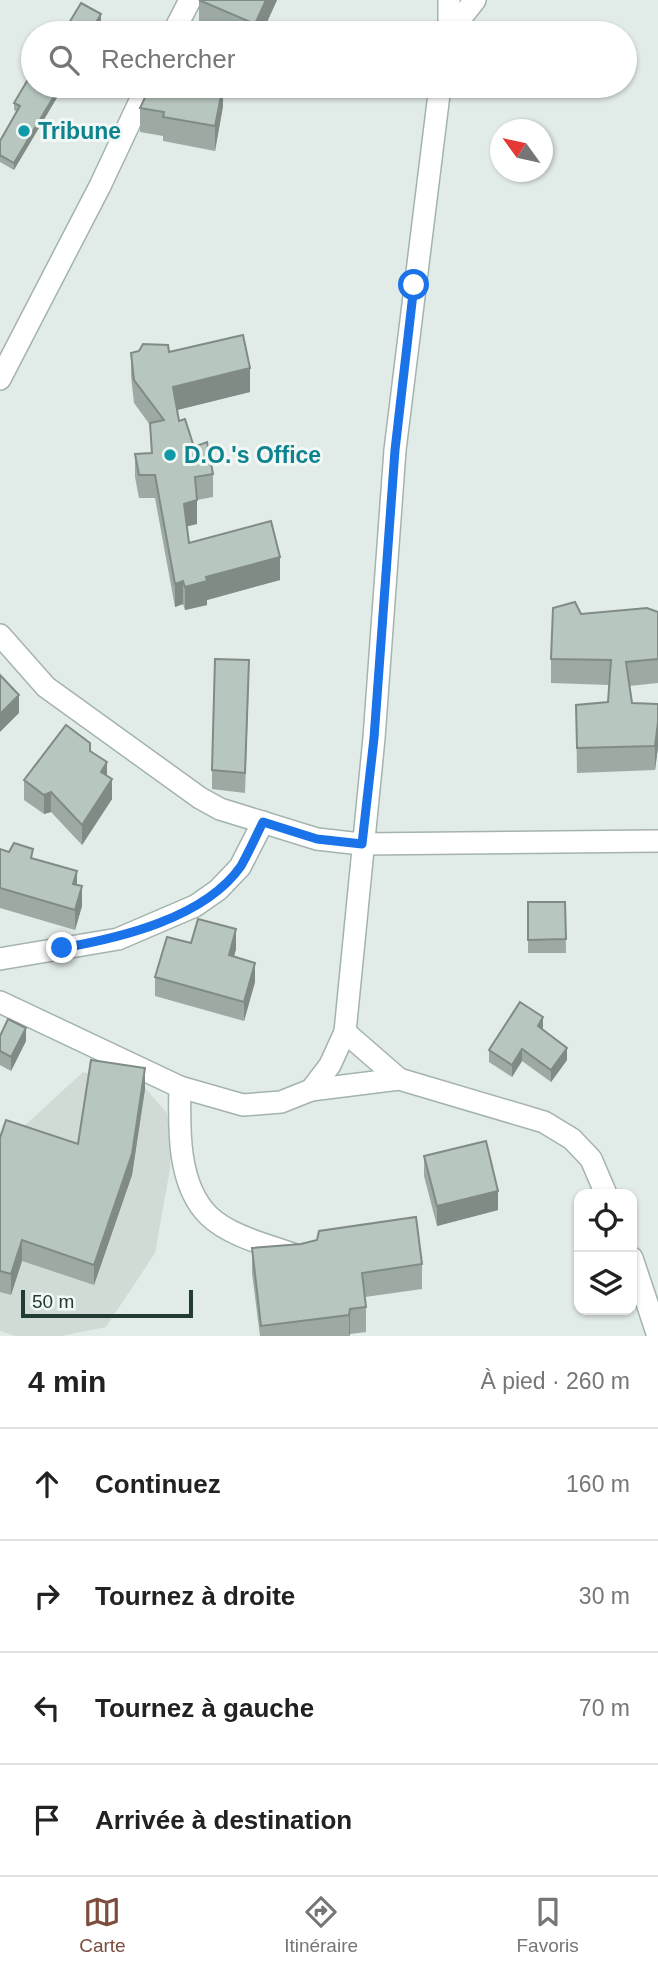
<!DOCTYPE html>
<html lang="fr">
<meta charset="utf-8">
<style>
:root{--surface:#fff;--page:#f2f2f2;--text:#222;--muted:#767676;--line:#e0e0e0;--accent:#7c4c3d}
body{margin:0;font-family:Helvetica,sans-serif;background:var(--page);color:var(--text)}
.controls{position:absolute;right:21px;bottom:21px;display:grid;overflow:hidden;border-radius:14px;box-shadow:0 2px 5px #0004}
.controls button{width:63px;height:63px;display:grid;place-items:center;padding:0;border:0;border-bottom:2px solid var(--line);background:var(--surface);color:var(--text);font:35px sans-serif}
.compass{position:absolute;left:490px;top:119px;width:63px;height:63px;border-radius:50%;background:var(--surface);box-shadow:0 2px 5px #0004;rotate:303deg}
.scale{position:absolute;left:21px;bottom:18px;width:172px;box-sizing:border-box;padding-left:7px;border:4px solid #223b34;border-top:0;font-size:19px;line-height:24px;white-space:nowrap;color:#223b34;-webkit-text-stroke:5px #f2f8f5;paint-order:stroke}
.stop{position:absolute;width:21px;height:21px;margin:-16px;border:5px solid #1a73e8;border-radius:50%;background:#fff}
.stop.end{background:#1a73e8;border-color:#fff;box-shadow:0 2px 7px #0008}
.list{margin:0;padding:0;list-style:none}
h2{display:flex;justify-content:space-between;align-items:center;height:91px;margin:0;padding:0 28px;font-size:30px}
h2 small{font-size:23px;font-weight:400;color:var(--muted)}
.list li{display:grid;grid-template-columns:46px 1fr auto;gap:21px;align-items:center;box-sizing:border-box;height:112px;padding:0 28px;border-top:2px solid var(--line)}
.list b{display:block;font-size:26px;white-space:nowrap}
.list em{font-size:23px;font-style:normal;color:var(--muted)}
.icon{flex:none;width:38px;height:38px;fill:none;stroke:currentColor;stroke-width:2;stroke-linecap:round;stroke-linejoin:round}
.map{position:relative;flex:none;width:658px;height:1336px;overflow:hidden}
.search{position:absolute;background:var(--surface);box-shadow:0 2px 5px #0004;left:21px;right:21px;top:21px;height:77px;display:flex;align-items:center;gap:18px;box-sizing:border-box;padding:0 24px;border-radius:38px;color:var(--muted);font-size:26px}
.sheet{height:539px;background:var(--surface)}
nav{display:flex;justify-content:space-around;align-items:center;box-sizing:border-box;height:98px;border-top:2px solid var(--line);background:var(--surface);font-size:19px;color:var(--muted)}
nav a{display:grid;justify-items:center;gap:4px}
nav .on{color:var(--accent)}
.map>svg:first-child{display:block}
.built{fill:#d0dbd5}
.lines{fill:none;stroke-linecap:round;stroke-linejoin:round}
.minor-casing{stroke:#a4b3ae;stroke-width:24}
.minor{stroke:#fff;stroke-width:21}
.wall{fill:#9daaa4}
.shaded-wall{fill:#808b86}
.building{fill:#b7c6bf;stroke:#808b86;stroke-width:2}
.route{stroke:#1a73e8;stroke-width:9}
.culture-dot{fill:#0f9aa8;stroke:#f2f8f5;stroke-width:2.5}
.labels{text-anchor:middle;stroke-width:6;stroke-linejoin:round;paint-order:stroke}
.culture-label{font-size:23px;font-weight:bold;fill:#0d838f;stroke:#f2f8f5;text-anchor:start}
</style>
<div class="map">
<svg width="658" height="1336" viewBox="0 0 658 1336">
<rect width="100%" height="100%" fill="#e1ebe7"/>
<polygon class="built" points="83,1072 145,1088 166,1112 172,1133 170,1169 155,1253 106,1327 61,1336 15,1336 0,1331 0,1132 20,1130"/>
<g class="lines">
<g class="minor-casing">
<g id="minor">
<polyline points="449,0 449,33"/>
<polyline points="173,33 190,0"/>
<polyline points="449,33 475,0"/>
<polyline points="0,379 100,186 147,86"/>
<polyline points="0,635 46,687 200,798 220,809 317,839 361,844 658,841"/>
<polyline points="0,959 118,939 195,906 218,890 240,867 263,822"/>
<polyline points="0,1002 180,1087 243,1105 281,1102 311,1090 330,1065 345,1032 374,738 395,450 440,86"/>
<polyline points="345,1032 399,1079"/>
<path d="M180,1087c-1,40 -3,98 29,129 22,21 60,29 89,40"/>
<polyline points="311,1090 399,1079 544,1122 572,1139 591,1159 606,1194"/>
<polyline points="632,1258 658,1336"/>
</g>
</g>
<use href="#minor" class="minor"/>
</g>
<g class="wall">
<polygon points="199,0 277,0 262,33 219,33 199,25"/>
<polygon points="33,71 14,170 0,162 0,141 17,112 14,110 14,103"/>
<polygon points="223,86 223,106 215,151 163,141 163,136 140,132 140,108 167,92"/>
<polygon points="169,352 250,392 177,410 179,421 194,447 213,474 213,497 197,500 197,524 187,526 189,543 280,580 207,600 207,605 185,610 183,604 175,607 155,498 139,498 135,477 135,454 151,453 150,425 134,403 131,376 131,353"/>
<polygon points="658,612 658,683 629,686 632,703 658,704 658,747 655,770 577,773 576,705 608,702 609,685 551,683 551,659 581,614"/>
<polygon points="249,679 245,793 212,789 212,770"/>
<polygon points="90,751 107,776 112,799 82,845 51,812 44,814 24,800 24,780"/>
<polygon points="0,849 33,859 77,885 82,906 75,930 0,908"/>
<polygon points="528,902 565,902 566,953 528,953"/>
<polygon points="191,943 236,949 234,956 255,982 244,1021 155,996 155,977"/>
<polygon points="543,1030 567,1060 551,1082 522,1061 512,1077 489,1062 489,1050"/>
<polygon points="0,1036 26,1041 11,1071 0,1065"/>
<polygon points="145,1089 132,1175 94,1285 22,1261 11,1295 0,1292 0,1138 78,1144"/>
<polygon points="424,1156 498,1210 437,1226 424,1176"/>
<polygon points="252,1248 422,1264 422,1289 365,1297 366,1307 366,1332 350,1334 350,1336 260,1336 252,1273"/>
</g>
<g class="shaded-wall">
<polygon points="266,0 277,0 262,33 255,33 255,24"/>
<polygon points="101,14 101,21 94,33 90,33"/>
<polygon points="60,86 64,86 14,170 14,163"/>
<polygon points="223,86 223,106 215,151 215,126"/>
<polygon points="250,368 250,392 173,411 173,387"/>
<polygon points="197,500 197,524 184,527 184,504"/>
<polygon points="280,557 280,580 207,600 207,605 185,610 185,587 206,577"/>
<polygon points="183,581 183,604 175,607 175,584"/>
<polygon points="19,695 19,713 0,732 0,714"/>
<polygon points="658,722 658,747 655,770 655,746"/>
<polygon points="107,762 107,781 101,772"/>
<polygon points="112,779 112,799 82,845 82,825"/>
<polygon points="51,792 51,812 44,814 44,795"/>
<polygon points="77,871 77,891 73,884"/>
<polygon points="82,886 82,906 75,930 75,910"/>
<polygon points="236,929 236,949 229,974 229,955"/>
<polygon points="255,963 255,982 244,1021 244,1002"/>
<polygon points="543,1017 543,1030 538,1026"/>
<polygon points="26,1028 26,1041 11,1071 11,1057"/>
<polygon points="567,1048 567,1060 551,1082 551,1070"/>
<polygon points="522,1049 522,1061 512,1077 512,1065"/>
<polygon points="145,1068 145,1089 132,1175 94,1285 94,1265"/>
<polygon points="498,1191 498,1210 437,1226 437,1206"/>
<polygon points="22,1240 22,1261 11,1295 11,1274"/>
<polygon points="350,1309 350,1334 349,1336 349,1315"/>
</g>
<g class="building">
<polygon points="199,0 266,0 255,24"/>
<polygon points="81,3 101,14 90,33 63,33"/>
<polygon points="242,25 258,32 258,33 238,33"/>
<polygon points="33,71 33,86 60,86 14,163 0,155 0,141 20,106 14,103"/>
<polygon points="168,86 223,86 215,126 163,117 164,112 140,108 149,89 167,92"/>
<polygon points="243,335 250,368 173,387 179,421 185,419 194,447 207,442 213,474 195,477 197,500 184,504 189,543 271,521 280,557 206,577 207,581 185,587 183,581 175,584 155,475 139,475 135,454 152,453 150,423 164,420 134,380 131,353 139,351 143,344 168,345 169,352"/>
<polygon points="575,602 581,614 647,608 658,612 658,659 626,662 632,703 658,704 658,722 655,746 577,748 576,705 608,702 611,660 551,659 553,608"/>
<polygon points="215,659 249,660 245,773 212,770"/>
<polygon points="0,675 19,695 0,714"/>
<polygon points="66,725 90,743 90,751 107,762 101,772 112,779 82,825 51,792 44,795 24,780"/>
<polygon points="14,843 33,849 31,858 77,871 73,884 82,886 75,910 0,888 0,849 9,852"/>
<polygon points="528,902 565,902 566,939 528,940"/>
<polygon points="198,919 236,929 229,955 255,963 244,1002 155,977 167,937 191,943"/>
<polygon points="520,1002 543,1017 538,1026 567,1048 551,1070 522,1049 512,1065 489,1050"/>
<polygon points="8,1019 26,1028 11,1057 0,1051 0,1036"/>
<polygon points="91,1060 145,1068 132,1154 94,1265 22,1240 11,1274 0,1271 0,1138 6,1120 78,1144"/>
<polygon points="486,1141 498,1191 437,1206 424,1156"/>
<polygon points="416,1217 422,1264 362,1273 366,1307 350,1309 349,1315 261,1326 252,1248 301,1244 317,1240 319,1231"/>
</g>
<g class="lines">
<path class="route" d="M62,948c58,-10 143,-30 179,-82 8,-14 15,-30 22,-44l54,17 45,5 12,-106 21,-288 19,-165"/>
</g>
<g class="culture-dot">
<circle cx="24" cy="131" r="7"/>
<circle cx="170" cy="455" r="7"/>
</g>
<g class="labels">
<g class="culture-label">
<text x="38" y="139">Tribune</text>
<text x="184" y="463">D.O.'s Office</text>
</g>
</g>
</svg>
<div class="controls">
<button><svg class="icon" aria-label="locate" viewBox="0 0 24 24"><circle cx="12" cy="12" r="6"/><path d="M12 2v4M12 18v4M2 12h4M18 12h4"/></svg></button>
<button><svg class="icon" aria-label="layers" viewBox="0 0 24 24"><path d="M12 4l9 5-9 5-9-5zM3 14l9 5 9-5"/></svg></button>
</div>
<svg class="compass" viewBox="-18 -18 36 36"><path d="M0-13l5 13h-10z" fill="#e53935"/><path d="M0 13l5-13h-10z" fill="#767676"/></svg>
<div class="scale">50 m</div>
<div class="stop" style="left:414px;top:285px"></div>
<div class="stop end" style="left:62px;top:948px"></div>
<div class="search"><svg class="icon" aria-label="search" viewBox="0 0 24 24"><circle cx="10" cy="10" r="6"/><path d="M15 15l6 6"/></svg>Rechercher</div>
</div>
<section class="sheet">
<h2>4 min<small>À pied · 260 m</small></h2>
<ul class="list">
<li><svg class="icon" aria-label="ahead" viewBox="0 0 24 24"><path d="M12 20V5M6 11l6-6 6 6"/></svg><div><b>Continuez</b></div><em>160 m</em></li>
<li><svg class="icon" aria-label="right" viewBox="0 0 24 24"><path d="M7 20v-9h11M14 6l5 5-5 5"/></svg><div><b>Tournez à droite</b></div><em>30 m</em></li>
<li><svg class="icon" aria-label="left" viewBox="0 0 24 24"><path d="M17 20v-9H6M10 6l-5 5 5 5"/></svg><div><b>Tournez à gauche</b></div><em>70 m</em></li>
<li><svg class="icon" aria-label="arrive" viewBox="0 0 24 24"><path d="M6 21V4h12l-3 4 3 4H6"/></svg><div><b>Arrivée à destination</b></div></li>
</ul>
</section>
<nav>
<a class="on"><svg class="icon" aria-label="map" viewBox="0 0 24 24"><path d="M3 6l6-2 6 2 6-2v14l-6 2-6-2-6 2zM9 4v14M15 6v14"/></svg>Carte</a>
<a><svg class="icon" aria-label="directions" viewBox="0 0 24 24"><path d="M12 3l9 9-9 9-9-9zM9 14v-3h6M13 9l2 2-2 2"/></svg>Itinéraire</a>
<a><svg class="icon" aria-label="saved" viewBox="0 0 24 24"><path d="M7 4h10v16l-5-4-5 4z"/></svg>Favoris</a>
</nav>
